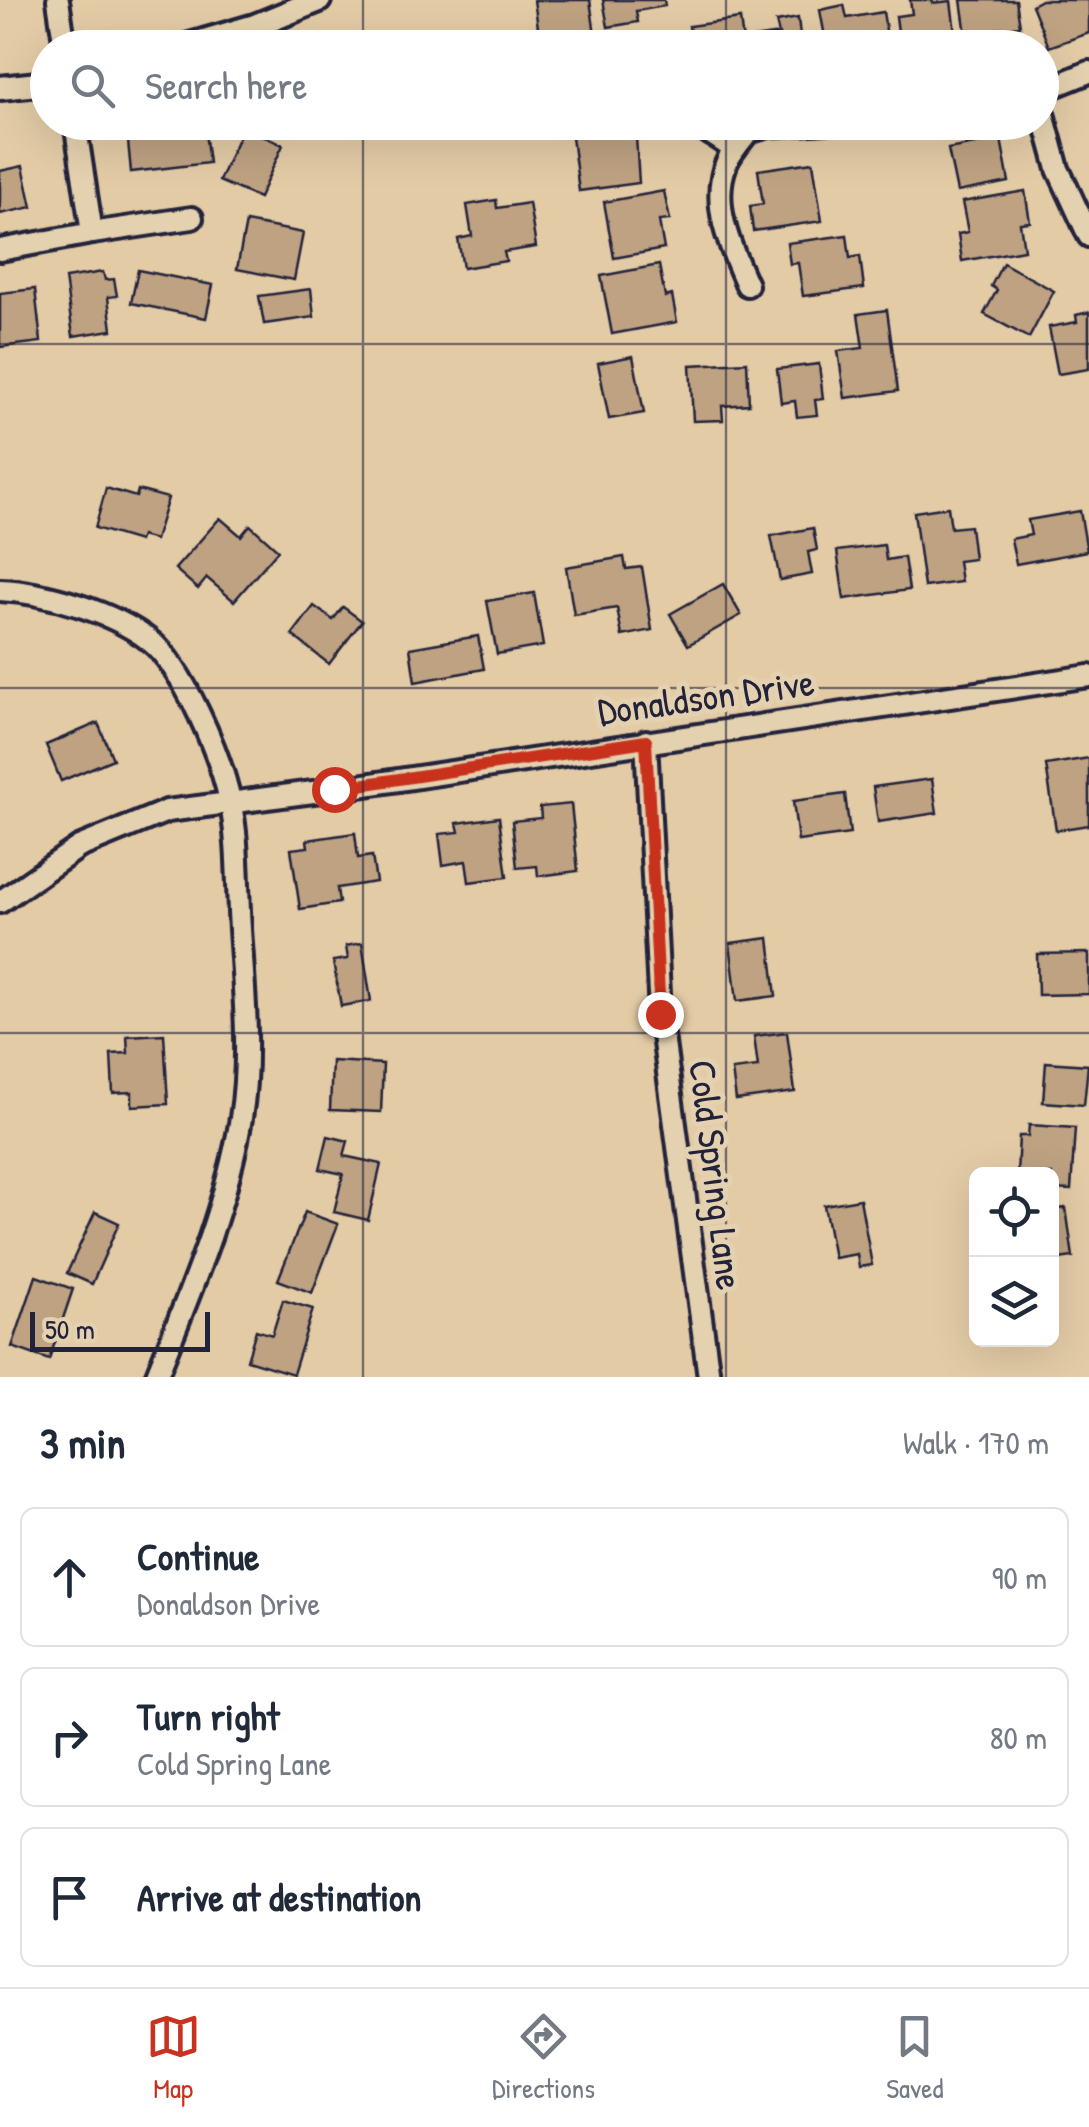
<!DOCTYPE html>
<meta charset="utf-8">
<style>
:root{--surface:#fff;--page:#f6f6f7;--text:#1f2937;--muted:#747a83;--line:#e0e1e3;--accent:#c8321e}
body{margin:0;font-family:"Patrick Hand",sans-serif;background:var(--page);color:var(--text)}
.controls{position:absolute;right:30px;bottom:30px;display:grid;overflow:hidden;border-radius:15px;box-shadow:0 10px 40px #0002}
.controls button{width:90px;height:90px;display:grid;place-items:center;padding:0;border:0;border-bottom:2px solid var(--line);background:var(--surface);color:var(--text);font:50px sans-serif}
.scale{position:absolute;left:30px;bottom:25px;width:180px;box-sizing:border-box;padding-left:10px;border:5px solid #22223b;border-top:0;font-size:28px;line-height:35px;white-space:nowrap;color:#22223b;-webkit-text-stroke:8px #e4d1af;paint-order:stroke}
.stop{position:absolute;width:30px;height:30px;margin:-22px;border:8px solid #c8321e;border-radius:50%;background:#fff}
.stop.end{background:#c8321e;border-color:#fff;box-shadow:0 2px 10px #0008}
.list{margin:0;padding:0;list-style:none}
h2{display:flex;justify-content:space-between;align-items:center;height:130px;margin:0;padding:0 40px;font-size:42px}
h2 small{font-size:32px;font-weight:400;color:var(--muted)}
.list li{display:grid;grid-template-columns:65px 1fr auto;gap:30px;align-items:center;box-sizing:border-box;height:140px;margin:0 20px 20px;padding:0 20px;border:2px solid var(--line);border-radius:15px}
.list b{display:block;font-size:38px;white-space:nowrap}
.list p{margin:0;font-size:32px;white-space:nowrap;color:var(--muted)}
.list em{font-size:32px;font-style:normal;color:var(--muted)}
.icon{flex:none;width:55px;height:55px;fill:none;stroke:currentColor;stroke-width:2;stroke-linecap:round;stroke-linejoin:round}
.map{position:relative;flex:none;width:1089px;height:1377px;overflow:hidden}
.search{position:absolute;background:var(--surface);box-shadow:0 10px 40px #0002;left:30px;right:30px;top:30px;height:110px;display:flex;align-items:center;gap:25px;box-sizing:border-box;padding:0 35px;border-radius:55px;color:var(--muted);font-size:38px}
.sheet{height:610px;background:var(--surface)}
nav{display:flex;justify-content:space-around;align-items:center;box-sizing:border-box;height:140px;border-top:2px solid var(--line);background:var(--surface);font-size:28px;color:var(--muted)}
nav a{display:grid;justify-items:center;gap:5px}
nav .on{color:var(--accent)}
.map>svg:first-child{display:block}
.building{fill:#bea282;stroke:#22223b;stroke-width:2.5}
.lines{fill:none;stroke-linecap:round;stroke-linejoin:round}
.minor-casing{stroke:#22223b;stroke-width:28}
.tertiary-casing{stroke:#22223b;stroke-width:30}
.minor{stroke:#e4d1af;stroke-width:20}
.tertiary{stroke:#e4d1af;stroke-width:22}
.route{stroke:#c8321e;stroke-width:12}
.grid{fill:none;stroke:#22223b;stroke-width:2.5;stroke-opacity:0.55}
.labels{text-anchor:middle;stroke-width:10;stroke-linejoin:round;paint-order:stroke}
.street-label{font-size:38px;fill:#22223b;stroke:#e4d1af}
</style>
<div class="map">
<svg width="1089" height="1377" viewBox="0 0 1089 1377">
<rect width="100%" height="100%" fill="#e3cba6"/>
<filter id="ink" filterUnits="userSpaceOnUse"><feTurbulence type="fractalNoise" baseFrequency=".01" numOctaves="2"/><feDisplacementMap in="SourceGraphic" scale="20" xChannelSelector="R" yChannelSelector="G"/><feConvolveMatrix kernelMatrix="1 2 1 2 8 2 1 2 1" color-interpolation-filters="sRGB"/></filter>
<g filter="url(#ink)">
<g class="building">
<polygon points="534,0 590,0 596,42 570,48 541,48"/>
<polygon points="603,0 664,0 665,6 636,11 638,22 608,27"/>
<polygon points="910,0 932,0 933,3 951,1 957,48 900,48 896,16 912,14"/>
<polygon points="961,0 1016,0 1020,26 995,29 998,48 968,48"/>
<polygon points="1089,0 1089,33 1049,47 1032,5 1041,0"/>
<polygon points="844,5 847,18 883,12 889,48 827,48 820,10"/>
<polygon points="798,18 800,36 813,34 815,48 755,48 753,38 779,34 776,22"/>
<polygon points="740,19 744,48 692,48 689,26"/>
<polygon points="620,122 635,122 639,183 579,191 571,129"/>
<polygon points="243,127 283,145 259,198 219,181"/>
<polygon points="205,132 209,163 131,172 128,141"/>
<polygon points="1001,139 1009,182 957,192 948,149"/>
<polygon points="813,162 822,221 753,231 750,206 763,204 758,170"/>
<polygon points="23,166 32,207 0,214 0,171"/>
<polygon points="664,191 670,220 659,221 664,249 614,258 604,202"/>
<polygon points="1025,191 1030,222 1020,223 1024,250 962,261 958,234 968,232 962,202"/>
<polygon points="496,200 497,208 529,203 536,247 504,252 506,261 463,268 458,239 472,236 467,205"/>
<polygon points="246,222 303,233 294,280 237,269"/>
<polygon points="847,235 850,258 860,256 864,288 803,296 798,263 790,264 787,243"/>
<polygon points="1003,263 1054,291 1029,338 984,314 997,290 991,286"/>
<polygon points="659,265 665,297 672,295 677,322 612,334 601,276"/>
<polygon points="138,270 213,285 206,318 131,303"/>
<polygon points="103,272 105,280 114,279 117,296 108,297 112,330 73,336 65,278"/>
<polygon points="35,289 41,342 0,347 0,293"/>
<polygon points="311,289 314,317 264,324 259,296"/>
<polygon points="887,310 898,391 845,398 838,351 863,348 858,314"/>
<polygon points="1089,312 1089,369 1058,374 1049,327 1077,322 1076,315"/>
<polygon points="633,356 644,413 609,419 598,363"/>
<polygon points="747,362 749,404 722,406 723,420 693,421 690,365"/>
<polygon points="819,364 823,399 815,400 817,415 797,417 795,401 781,403 777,369"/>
<polygon points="106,488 136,497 138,490 168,498 155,540 141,536 139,541 95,528"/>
<polygon points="948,507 951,528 970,526 974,559 958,561 961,582 924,587 914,512"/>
<polygon points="1080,511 1087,551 1016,564 1011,539 1031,535 1028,520"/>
<polygon points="220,518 241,536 250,525 278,550 234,601 207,578 198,589 175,569"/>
<polygon points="813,528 817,550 808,552 812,574 780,580 771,536"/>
<polygon points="884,545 886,560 904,557 909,590 844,599 837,551"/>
<polygon points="624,557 626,569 642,567 652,630 622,636 617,608 574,615 566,567"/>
<polygon points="723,584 741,615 688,645 670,614"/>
<polygon points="534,593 543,646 497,654 487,601"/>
<polygon points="314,606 333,620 343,607 362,621 329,664 292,635"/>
<polygon points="478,636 484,669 415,682 410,648"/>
<polygon points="98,723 113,759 61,781 46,745"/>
<polygon points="1089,758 1089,825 1056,830 1046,765"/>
<polygon points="932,779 937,813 878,822 873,787"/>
<polygon points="845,794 850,834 798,841 793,801"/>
<polygon points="571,804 578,871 538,876 537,866 517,868 512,821 541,818 540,807"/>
<polygon points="499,817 507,877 469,882 466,861 443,865 439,834 459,832 457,823"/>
<polygon points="355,833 358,858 372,856 376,882 337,888 339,903 300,909 291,849 308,847 307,840"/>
<polygon points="769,938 776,996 737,1001 730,943"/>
<polygon points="362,943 371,1001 341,1006 333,961 348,959 346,946"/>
<polygon points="1089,953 1089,994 1038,995 1037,954"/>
<polygon points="787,1032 795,1092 736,1100 732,1070 758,1067 754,1036"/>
<polygon points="164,1034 168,1104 132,1106 132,1092 113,1093 111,1054 128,1053 127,1036"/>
<polygon points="332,1061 383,1064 381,1112 330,1110"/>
<polygon points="1046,1062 1088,1065 1084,1105 1043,1102"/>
<polygon points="1029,1125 1075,1128 1071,1190 1052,1189 1052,1174 1017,1174 1019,1136 1028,1136"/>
<polygon points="328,1136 348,1141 344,1156 381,1164 368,1220 334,1212 343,1174 320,1169"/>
<polygon points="860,1199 872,1265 859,1267 857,1254 834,1258 824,1205"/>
<polygon points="1066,1208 1073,1257 1052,1260 1052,1210"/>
<polygon points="95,1212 119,1223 92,1284 67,1273"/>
<polygon points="305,1212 338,1224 312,1293 278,1280"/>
<polygon points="36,1276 73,1289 49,1360 12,1347"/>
<polygon points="283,1300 313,1309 293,1374 247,1360 256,1330 272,1335"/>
</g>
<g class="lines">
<g class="minor-casing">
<g id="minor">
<polyline points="58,0 65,48"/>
<polyline points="1042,91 1089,72"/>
<polyline points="1042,110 1058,169 1089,236"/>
<polyline points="705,130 734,149"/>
<polyline points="92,233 192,218"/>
<polyline points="0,250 92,233 75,122"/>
<path d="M747,285c-16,-36 -37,-81 -21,-121 5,-12 14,-22 22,-32l20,-6 57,-4"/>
<path d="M0,590c45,2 113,22 149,50 35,27 72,118 81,161 9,38 7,88 10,128 4,62 11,127 1,189 -15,91 -51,174 -85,259"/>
<polyline points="646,741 660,1013 709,1377"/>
<polyline points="0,902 79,847 167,811 352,787 1089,676"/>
</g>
</g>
<g class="tertiary-casing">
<g id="tertiary">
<polyline points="180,48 255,26 319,0"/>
<polyline points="0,88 48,83"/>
</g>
</g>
<use href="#minor" class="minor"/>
<use href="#tertiary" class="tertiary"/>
</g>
</g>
<g class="lines" filter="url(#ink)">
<polyline class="route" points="334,789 646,741 660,1014"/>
</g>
<path class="grid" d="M363,0v48M726,0v48M363,122v1255M726,122v1255M0,344h1089M0,688h1089M0,1033h1089"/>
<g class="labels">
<g class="street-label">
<text transform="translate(706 697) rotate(-8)" y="13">Donaldson Drive</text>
<text transform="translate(716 1175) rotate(83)" y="13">Cold Spring Lane</text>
</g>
</g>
</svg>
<div class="controls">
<button><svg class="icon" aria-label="locate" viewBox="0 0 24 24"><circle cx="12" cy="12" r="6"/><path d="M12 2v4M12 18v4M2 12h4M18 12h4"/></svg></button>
<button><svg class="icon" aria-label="layers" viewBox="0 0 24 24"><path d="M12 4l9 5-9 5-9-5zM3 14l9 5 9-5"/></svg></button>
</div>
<div class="scale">50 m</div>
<div class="stop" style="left:334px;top:789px"></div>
<div class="stop end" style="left:660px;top:1014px"></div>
<div class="search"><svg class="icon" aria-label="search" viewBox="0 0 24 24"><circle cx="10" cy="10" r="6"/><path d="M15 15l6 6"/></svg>Search here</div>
</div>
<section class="sheet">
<h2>3 min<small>Walk · 170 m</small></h2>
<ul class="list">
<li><svg class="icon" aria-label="ahead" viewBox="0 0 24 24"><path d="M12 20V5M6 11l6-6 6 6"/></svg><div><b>Continue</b><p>Donaldson Drive</p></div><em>90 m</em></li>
<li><svg class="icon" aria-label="right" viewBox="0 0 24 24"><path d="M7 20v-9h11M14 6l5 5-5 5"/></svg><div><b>Turn right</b><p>Cold Spring Lane</p></div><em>80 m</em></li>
<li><svg class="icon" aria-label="arrive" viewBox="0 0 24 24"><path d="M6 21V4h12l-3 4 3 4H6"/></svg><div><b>Arrive at destination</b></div></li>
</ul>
</section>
<nav>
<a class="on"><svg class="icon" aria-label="map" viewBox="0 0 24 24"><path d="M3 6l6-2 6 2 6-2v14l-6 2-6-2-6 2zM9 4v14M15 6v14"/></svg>Map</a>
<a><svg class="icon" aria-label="directions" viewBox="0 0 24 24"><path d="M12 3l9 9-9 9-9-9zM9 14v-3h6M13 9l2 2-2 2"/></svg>Directions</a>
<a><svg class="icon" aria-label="saved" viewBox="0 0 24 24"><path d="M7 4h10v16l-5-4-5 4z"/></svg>Saved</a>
</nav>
